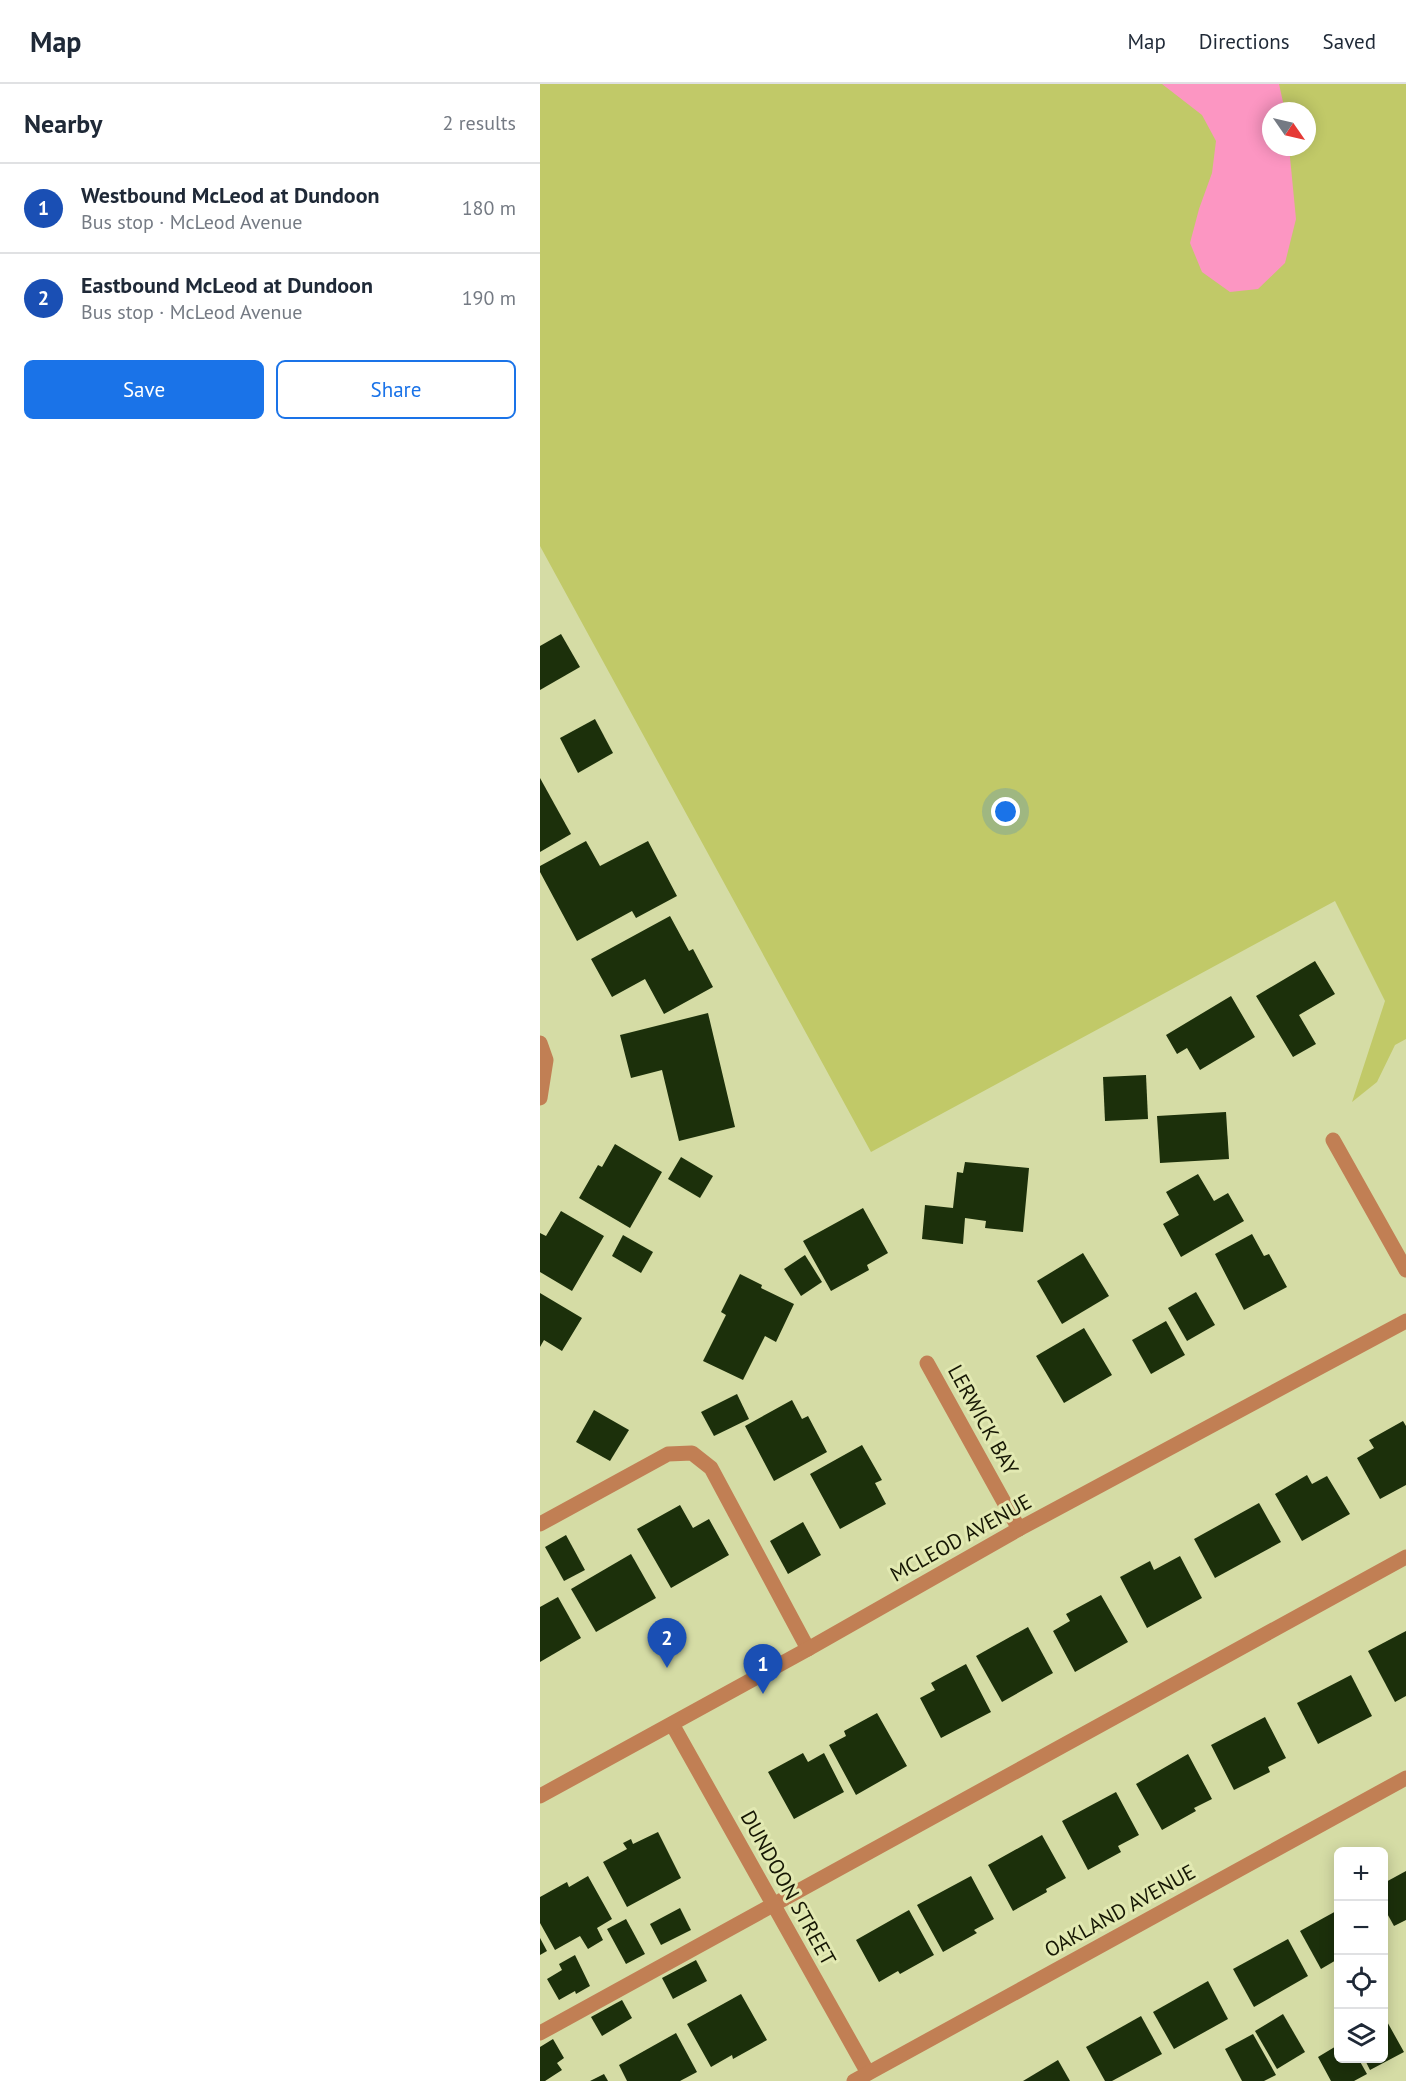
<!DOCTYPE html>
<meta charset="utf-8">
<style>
:root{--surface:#fff;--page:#f6f6f7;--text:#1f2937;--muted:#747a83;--line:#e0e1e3;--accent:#1a73e8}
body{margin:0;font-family:"PT Sans",sans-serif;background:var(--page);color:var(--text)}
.controls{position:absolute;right:18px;bottom:18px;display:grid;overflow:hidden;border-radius:9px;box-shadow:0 3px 15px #0003}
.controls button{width:54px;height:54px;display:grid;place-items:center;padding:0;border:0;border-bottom:2px solid var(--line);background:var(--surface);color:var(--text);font:30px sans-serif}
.compass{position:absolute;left:722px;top:18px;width:54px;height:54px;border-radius:50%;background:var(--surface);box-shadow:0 3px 15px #0003;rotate:124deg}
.you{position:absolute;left:466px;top:728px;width:21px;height:21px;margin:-15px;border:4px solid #fff;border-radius:50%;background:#1a73e8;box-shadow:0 0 0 9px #1a73e833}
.badge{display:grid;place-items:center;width:39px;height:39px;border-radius:50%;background:var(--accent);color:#fff;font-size:20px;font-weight:700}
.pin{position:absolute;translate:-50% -50px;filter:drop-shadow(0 2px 3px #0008)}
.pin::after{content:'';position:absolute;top:32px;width:21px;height:18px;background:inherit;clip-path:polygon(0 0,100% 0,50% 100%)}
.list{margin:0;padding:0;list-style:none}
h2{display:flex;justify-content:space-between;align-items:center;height:78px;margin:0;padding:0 24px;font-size:26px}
h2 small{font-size:20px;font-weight:400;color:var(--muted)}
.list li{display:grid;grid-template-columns:39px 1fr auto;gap:18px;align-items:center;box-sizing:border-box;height:90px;padding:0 24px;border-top:2px solid var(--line)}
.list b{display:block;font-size:22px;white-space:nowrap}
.list p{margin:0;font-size:20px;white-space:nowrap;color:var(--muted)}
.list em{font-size:20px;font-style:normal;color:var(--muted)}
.actions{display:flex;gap:12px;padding:18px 24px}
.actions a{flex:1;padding:14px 0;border:2px solid var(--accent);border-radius:9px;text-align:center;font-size:21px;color:var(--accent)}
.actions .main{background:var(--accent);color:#fff}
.icon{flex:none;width:33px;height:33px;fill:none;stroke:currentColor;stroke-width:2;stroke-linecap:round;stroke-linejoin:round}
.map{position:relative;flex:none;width:866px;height:1997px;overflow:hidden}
header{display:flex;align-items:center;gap:36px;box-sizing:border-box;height:84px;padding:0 30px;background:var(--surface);border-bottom:2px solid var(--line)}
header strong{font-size:28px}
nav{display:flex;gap:33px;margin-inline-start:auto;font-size:21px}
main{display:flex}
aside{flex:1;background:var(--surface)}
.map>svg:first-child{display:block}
.green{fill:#c1c968;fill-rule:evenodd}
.water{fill:#fc96c2}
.building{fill:#1c300b}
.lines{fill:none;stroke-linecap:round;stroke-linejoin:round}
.service{stroke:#c17f54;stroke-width:15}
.minor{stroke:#c17f54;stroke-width:15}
.tertiary{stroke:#c17f54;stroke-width:15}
.labels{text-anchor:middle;stroke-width:6;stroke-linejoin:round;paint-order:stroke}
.street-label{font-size:21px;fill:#161704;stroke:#e2e9b2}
</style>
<header>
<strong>Map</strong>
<nav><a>Map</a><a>Directions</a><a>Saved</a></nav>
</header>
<main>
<aside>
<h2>Nearby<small>2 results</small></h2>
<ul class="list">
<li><span class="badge" style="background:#1a4fb4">1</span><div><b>Westbound McLeod at Dundoon</b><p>Bus stop · McLeod Avenue</p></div><em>180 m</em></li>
<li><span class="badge" style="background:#1a4fb4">2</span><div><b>Eastbound McLeod at Dundoon</b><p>Bus stop · McLeod Avenue</p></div><em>190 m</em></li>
</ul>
<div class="actions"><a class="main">Save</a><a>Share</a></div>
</aside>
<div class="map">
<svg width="866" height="1997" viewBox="0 0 866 1997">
<rect width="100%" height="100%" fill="#d5dca5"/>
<path class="green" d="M0,0h866v955l-11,6 -18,37 -25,20 33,-101 -50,-100 -464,251 -331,-606zM731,27h36v36h-36z"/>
<polygon class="water" points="622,0 739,0 745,27 731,27 731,63 749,63 756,135 745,179 718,205 690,208 662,188 650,159 659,125 672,89 676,57 662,31"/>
<g class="building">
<polygon points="21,550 40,583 0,606 0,562"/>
<polygon points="55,635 73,669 38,689 20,654"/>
<polygon points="0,694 31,750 0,768"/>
<polygon points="46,757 60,782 108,757 137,812 96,834 92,827 37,857 0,788 0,782"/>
<polygon points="130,832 149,867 153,865 173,903 124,930 105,895 72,913 51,875"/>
<polygon points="775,877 795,910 759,931 776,960 753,973 716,912"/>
<polygon points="691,912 715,953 660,986 647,964 637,970 626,951"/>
<polygon points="168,929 195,1043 139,1057 122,986 91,994 80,951"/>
<polygon points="606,991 608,1035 565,1037 563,993"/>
<polygon points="686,1028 689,1075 620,1079 617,1032"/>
<polygon points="75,1060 122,1088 90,1144 39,1114 58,1081 62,1083"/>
<polygon points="141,1073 173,1092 160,1114 128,1095"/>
<polygon points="425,1078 489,1084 483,1148 445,1144 446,1137 425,1134 423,1160 382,1155 385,1121 413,1124 417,1088 423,1089"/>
<polygon points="658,1090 674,1117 688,1109 704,1137 641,1173 623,1140 639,1131 626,1108"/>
<polygon points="323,1124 348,1169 327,1181 329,1186 291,1207 263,1157"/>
<polygon points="21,1127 64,1152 32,1207 0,1188 0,1149 6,1152"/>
<polygon points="712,1150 724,1172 729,1170 747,1203 704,1226 675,1170"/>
<polygon points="83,1151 113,1168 101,1189 72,1172"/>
<polygon points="543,1169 569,1212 522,1240 497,1197"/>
<polygon points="265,1171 282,1198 261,1212 244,1185"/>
<polygon points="200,1190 222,1201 221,1204 254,1220 236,1258 225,1252 203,1296 163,1277 186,1231 181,1228"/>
<polygon points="656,1208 675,1241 647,1257 628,1224"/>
<polygon points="0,1209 42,1234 22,1267 4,1256 0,1263"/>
<polygon points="626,1237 645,1271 611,1290 592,1256"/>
<polygon points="544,1244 572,1291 524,1319 496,1272"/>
<polygon points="197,1310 209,1335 174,1352 161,1328"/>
<polygon points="252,1316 262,1335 268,1332 287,1368 234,1397 205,1342"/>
<polygon points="54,1326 89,1346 70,1377 36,1358"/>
<polygon points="863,1337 866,1342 866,1401 840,1415 817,1374 834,1364 829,1356"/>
<polygon points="322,1361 342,1396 335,1399 346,1420 300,1445 270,1390"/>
<polygon points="767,1391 772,1400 787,1392 810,1430 762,1457 735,1410"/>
<polygon points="719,1419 741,1458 675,1494 654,1455"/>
<polygon points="140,1421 153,1444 169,1435 189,1471 131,1504 97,1445"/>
<polygon points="263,1438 281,1471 248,1490 230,1457"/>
<polygon points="26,1451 45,1486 24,1497 5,1463"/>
<polygon points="91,1470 116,1514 56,1548 31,1505"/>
<polygon points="640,1472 662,1514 607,1544 580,1493 610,1477 614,1486"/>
<polygon points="561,1511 588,1558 535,1588 513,1547 530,1537 526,1530"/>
<polygon points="18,1513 41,1554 0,1578 0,1523"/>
<polygon points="488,1543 513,1589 462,1618 436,1572"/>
<polygon points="866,1547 866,1612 855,1618 828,1567"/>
<polygon points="426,1580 451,1628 401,1654 380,1614 395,1606 391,1599"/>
<polygon points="811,1591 832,1632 778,1660 757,1619"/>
<polygon points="337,1629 367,1682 316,1711 289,1661 306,1652 304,1647"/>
<polygon points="725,1633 746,1674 728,1683 730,1688 694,1706 671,1661"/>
<polygon points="263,1669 268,1678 284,1669 304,1708 254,1735 228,1688"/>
<polygon points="648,1670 672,1715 654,1724 656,1727 622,1746 596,1700"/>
<polygon points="576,1708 599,1751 578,1762 581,1768 548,1786 522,1737"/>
<polygon points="118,1748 141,1794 87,1823 63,1778 87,1765 83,1759 91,1755 93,1760"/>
<polygon points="502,1751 526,1794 506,1805 507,1808 473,1827 448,1781"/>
<polygon points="866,1787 866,1836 854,1842 844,1824 844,1799"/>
<polygon points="48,1792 72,1835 57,1844 63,1856 48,1865 40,1852 15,1866 0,1839 0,1813 27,1798 29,1803"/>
<polygon points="431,1792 454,1835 434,1846 437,1849 403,1868 377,1821"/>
<polygon points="140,1824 151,1846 121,1861 110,1840"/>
<polygon points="369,1826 394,1871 360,1890 358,1887 339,1898 316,1856"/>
<polygon points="798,1826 798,1875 781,1885 760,1847"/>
<polygon points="86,1835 105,1870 86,1880 67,1845"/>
<polygon points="0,1854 7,1867 0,1871"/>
<polygon points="748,1855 768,1892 714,1923 693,1885"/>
<polygon points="35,1871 50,1902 36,1910 35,1907 19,1916 7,1895 22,1886 19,1880"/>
<polygon points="156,1876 167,1897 133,1915 122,1894"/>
<polygon points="668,1897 688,1935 634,1965 613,1928"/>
<polygon points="201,1910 227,1956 193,1975 192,1971 171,1983 147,1940"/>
<polygon points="82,1916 92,1934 62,1952 51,1933"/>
<polygon points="743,1930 765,1968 737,1985 715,1947"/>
<polygon points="601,1932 622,1970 572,1997 565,1997 546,1963"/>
<polygon points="845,1934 864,1968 830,1986 824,1974 844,1974 844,1935"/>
<polygon points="136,1949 157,1988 140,1997 87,1997 79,1981"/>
<polygon points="713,1950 736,1991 724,1997 702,1997 685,1965"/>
<polygon points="13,1955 24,1974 17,1979 22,1986 5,1997 0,1997 0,1963"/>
<polygon points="798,1961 798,1974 818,1974 827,1990 814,1997 791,1997 778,1973"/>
<polygon points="518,1976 530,1997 483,1997"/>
<polygon points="64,1990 68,1997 50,1997"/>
</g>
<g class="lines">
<g class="service">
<polyline points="0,1440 128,1370 152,1369 171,1384 268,1565"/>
<polyline points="0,1949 866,1473"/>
</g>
<g class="minor">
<polyline points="0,959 6,976 0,1014"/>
<polyline points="793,1056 866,1186"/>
<polyline points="387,1279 479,1445"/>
<polyline points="132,1640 328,1989"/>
<polyline points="314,1997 866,1694"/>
</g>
<polyline class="tertiary" points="0,1712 268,1565 479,1445 866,1237"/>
</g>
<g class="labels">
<g class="street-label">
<text transform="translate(443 1336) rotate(61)" y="7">LERWICK BAY</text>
<text transform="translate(421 1454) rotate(-29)" y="7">MCLEOD AVENUE</text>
<text transform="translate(248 1804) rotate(61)" y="7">DUNDOON STREET</text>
<text transform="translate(580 1827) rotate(-29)" y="7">OAKLAND AVENUE</text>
</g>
</g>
</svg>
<div class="controls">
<button>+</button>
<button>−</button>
<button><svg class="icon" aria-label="locate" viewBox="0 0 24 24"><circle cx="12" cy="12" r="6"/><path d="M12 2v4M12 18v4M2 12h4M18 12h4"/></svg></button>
<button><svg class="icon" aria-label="layers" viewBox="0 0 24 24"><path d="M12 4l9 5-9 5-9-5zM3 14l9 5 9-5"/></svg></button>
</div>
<svg class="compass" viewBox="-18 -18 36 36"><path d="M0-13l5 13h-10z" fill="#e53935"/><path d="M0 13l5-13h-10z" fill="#747a83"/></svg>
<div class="you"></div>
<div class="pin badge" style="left:223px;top:1610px;background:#1a4fb4">1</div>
<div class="pin badge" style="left:127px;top:1584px;background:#1a4fb4">2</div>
</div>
</main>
